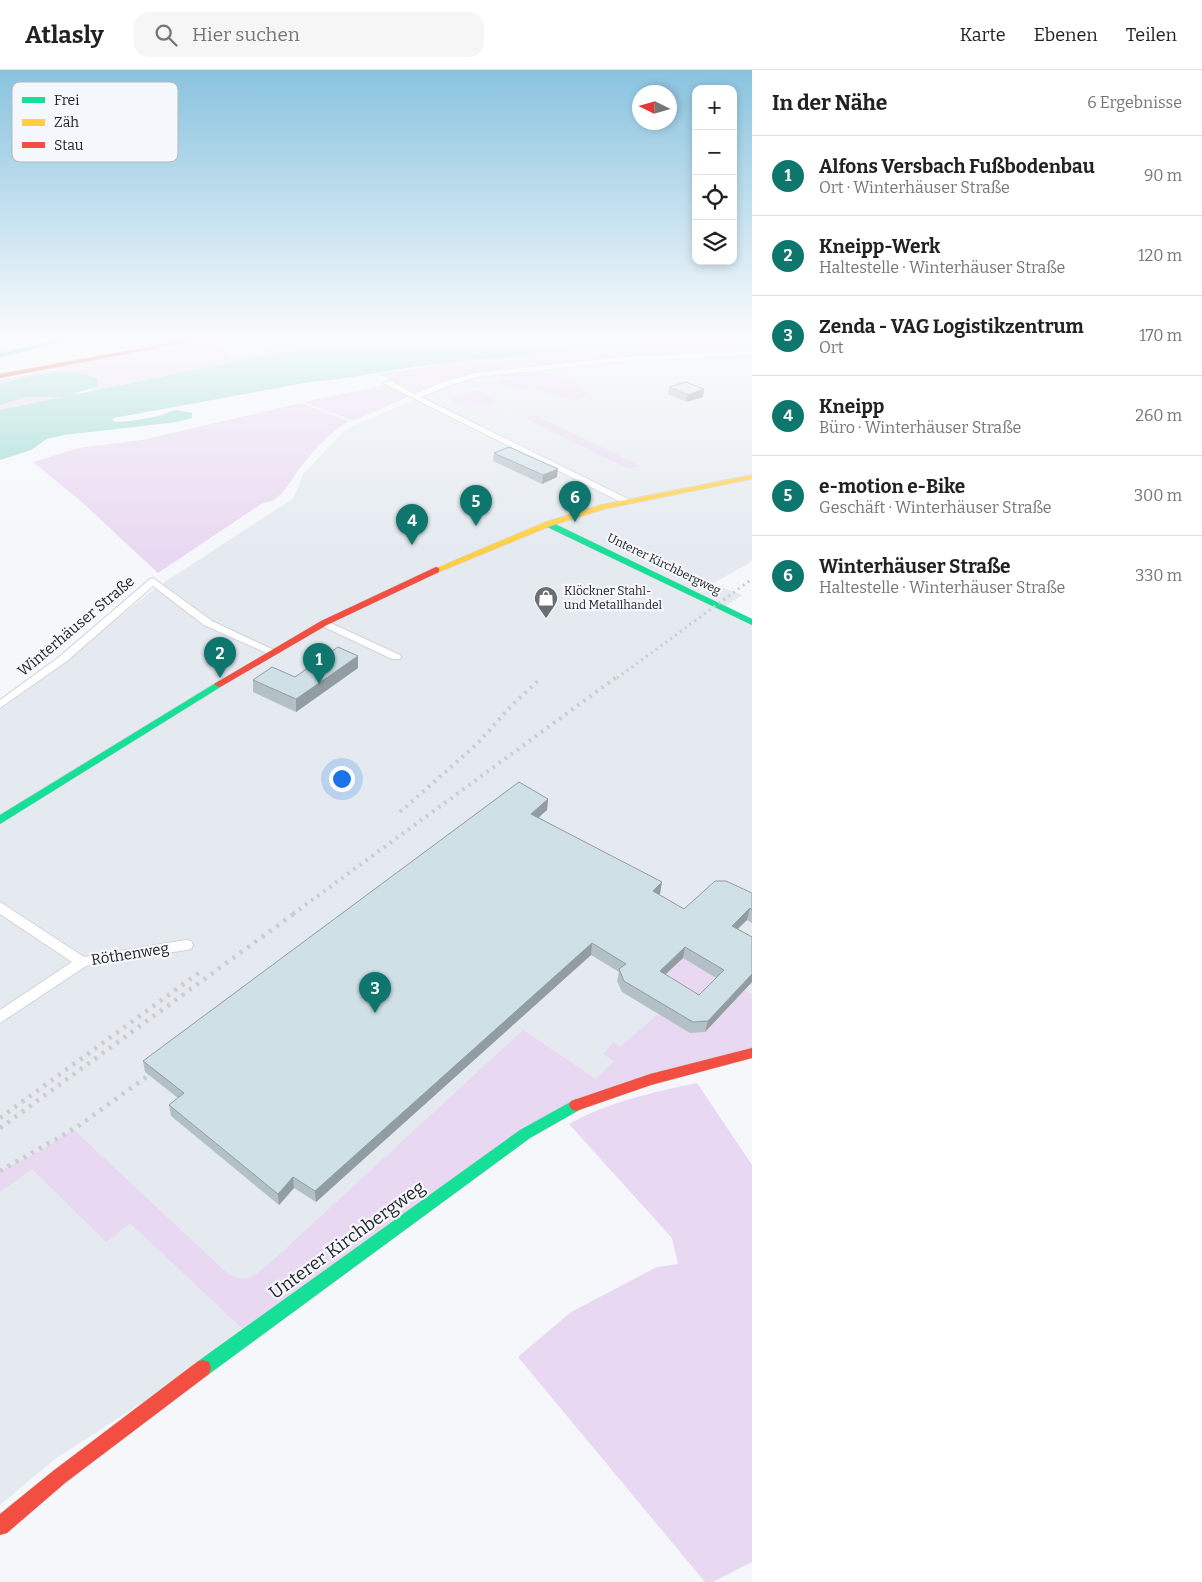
<!DOCTYPE html>
<html lang="de">
<meta charset="utf-8">
<style>
:root{--surface:#fff;--page:#f6f6f6;--text:#222;--muted:#767676;--line:#e0e0e0;--accent:#0f766e}
body{margin:0;font-family:Bitter,serif;background:var(--page);color:var(--text)}
.controls{position:absolute;right:15px;top:15px;display:grid;overflow:hidden;border-radius:10px;box-shadow:0 2px 8px #0003}
.controls button{width:45px;height:45px;display:grid;place-items:center;padding:0;border:0;border-bottom:1px solid var(--line);background:var(--surface);color:var(--text);font:25px sans-serif}
.compass{position:absolute;left:632px;top:15px;width:45px;height:45px;border-radius:50%;background:var(--surface);box-shadow:0 2px 8px #0003;rotate:275deg}
.you{position:absolute;left:341px;top:708px;width:18px;height:18px;margin:-12px;border:4px solid #fff;border-radius:50%;background:#1a73e8;box-shadow:0 0 0 8px #1a73e833}
.badge{display:grid;place-items:center;width:32px;height:32px;border-radius:50%;background:var(--accent);color:#fff;font-size:16px;font-weight:700}
.pin{position:absolute;translate:-50% -41px;filter:drop-shadow(0 1px 2px #0008)}
.pin::after{content:'';position:absolute;top:26px;width:18px;height:15px;background:inherit;clip-path:polygon(0 0,100% 0,50% 100%)}
.list{margin:0;padding:0;list-style:none}
h2{display:flex;justify-content:space-between;align-items:center;height:65px;margin:0;padding:0 20px;font-size:21px}
h2 small{font-size:16px;font-weight:400;color:var(--muted)}
.list li{display:grid;grid-template-columns:32px 1fr auto;gap:15px;align-items:center;box-sizing:border-box;height:80px;padding:0 20px;border-top:1px solid var(--line)}
.list b{display:block;font-size:19px;white-space:nowrap}
.list p{margin:0;font-size:16px;white-space:nowrap;color:var(--muted)}
.list em{font-size:16px;font-style:normal;color:var(--muted)}
.icon{flex:none;width:28px;height:28px;fill:none;stroke:currentColor;stroke-width:2;stroke-linecap:round;stroke-linejoin:round}
.map{position:relative;flex:none;width:752px;height:1512px;overflow:hidden}
header{display:flex;align-items:center;gap:30px;box-sizing:border-box;height:70px;padding:0 25px;background:var(--surface);border-bottom:1px solid var(--line)}
header strong{font-size:24px}
nav{display:flex;gap:28px;margin-inline-start:auto;font-size:18px}
.search{width:350px;height:45px;background:var(--page);display:flex;align-items:center;gap:12px;box-sizing:border-box;padding:0 18px;border-radius:15px;color:var(--muted);font-size:19px}
main{display:flex}
aside{flex:1;background:var(--surface)}
.map>svg:first-child{display:block}
.built{fill:#e4eaf0}
.green{fill:#e9d8f1}
.water{fill:#9ad9d1}
.lines{fill:none;stroke-linecap:round;stroke-linejoin:round}
.street-casing{stroke:#d2d3d6;stroke-width:2}
.fast-casing{stroke:#d2d3d6;stroke-width:1}
.slow-casing{stroke:#d2d3d6;stroke-width:1}
.jam-casing{stroke:#d2d3d6;stroke-width:1}
.street{fill:#fefefe;fill-rule:evenodd}
.fast{fill:#16e098;fill-rule:evenodd}
.slow{fill:#ffcf43;fill-rule:evenodd}
.jam{fill:#f24e42;fill-rule:evenodd}
.rail-far2{stroke:#cdcdce;stroke-width:3;stroke-dasharray:2 4;stroke-linecap:butt}
.rail-far1{stroke:#cdcdce;stroke-width:4;stroke-dasharray:2.5 5;stroke-linecap:butt}
.rail{stroke:#cdcdce;stroke-width:4.5;stroke-dasharray:3 6;stroke-linecap:butt}
.wall{fill:#b3c1c7;fill-rule:evenodd}
.shaded-wall{fill:#929da2}
.building{fill:#d0e0e7;stroke:#929da2;fill-rule:evenodd}
.labels{text-anchor:middle;stroke-width:4.5;stroke-linejoin:round;paint-order:stroke}
.far-street-label{font-size:12px;fill:#232426;stroke:#f4f7fb}
.far-poi-label{font-size:12px;fill:#232426;stroke:#f4f7fb;text-anchor:start}
.street-label{font-size:15px;fill:#232426;stroke:#f4f7fb}
.near-street-label{font-size:18px;fill:#232426;stroke:#f4f7fb}
.key{fill:#f4f7fb;stroke:#b5b8bb;stroke-width:1}
.key-label{font-size:14px;fill:#232426}
</style>
<header>
<strong>Atlasly</strong>
<div class="search"><svg class="icon" aria-label="search" viewBox="0 0 24 24"><circle cx="10" cy="10" r="6"/><path d="M15 15l6 6"/></svg>Hier suchen</div>
<nav><a>Karte</a><a>Ebenen</a><a>Teilen</a></nav>
</header>
<main>
<div class="map">
<svg width="752" height="1512" viewBox="0 0 752 1512">
<rect width="100%" height="100%" fill="#f5f7fa"/>
<polygon class="built" points="752,285 752,491 695,524 697,525 714,514 742,525 724,537 752,552 752,983 584,1031 248,1264 55,1389 0,1435 0,639 22,624 157,517 294,428 303,404 345,360 426,324 480,307 629,292"/>
<g class="green">
<path d="M210,269l4,4 6,-1 -3,3 8,1 -5,1 13,10 26,-3 24,-11 -2,-4h32l-20,5 4,4 -3,2 -201,41 -3,-2 7,-2 1,-8c-29,-15 -68,-2 -98,5v-4l3,-1 75,-13 -54,7 -24,5 20,-6z"/>
<polygon points="715,269 752,269 752,279 506,298 455,307 415,322 378,304 432,296 435,290"/>
<polygon points="539,300 582,315 579,318 588,325 574,331 548,324 511,307 499,307 500,304"/>
<path d="M498,309h12l22,8c-13,5 -28,5 -34,-8z"/>
<polygon points="386,315 410,326 353,351 303,332"/>
<polygon points="477,320 491,326 495,331 492,334 466,338 452,331 451,328"/>
<polygon points="59,326 63,327 0,340 0,335 26,327"/>
<path d="M301,333l48,18c-20,11 -35,29 -50,48 -7,9 -13,23 -24,30 -4,3 -9,3 -14,5l-103,69 -75,-70 -50,-41 45,-14 64,-8z"/>
<polygon points="535,345 640,396 629,399 524,348"/>
<polygon points="683,888 721,911 697,936 657,912"/>
<path d="M745,920l7,4v59l-169,48 -335,233 -118,-111 -24,19 -74,-73 -32,23v-21l44,-22 29,-20 155,145c19,10 25,2 41,-10l254,-234 73,49 18,-18 -11,-7 10,-12 7,5 38,-33 47,18z"/>
<path d="M697,1013l55,82v397l-39,20h-8l-187,-225 53,-45 86,-45 21,-3 -6,-26 -103,-114c40,-22 84,-32 128,-41z"/>
</g>
<path class="water" d="M336,269h379l-271,23 -105,17 -29,3 -196,36 -2,2 3,2 16,-1 28,-5 16,-6 17,3v5l-15,4 -113,13 -17,4 -16,11 -31,10v-50l62,-13h-36l-26,8v-21c30,-7 69,-20 98,-5l-1,8 -23,6 4,1 219,-45 -5,-5 25,-2 3,3z"/>
<g class="lines">
<g class="street-casing">
<g id="street">
<polygon points="752,281 752,285 624,291 477,307 448,316 421,327 628,429 628,433 625,434 383,313 390,311 415,324 442,312 476,303 624,287"/>
<polygon points="153,508 212,551 278,582 273,585 269,584 204,555 153,516 67,591 0,638 0,630 59,587 150,509"/>
<polygon points="324,550 400,585 401,587 400,589 392,589 320,555 319,553"/>
<polygon points="0,832 84,887 186,870 191,871 193,875 191,879 186,880 86,896 0,953 0,940 72,892 0,844"/>
</g>
</g>
<g class="fast-casing">
<g id="fast">
<polygon points="63,269 75,269 0,287 0,283"/>
<polygon points="545,452 551,452 752,549 752,555 545,456"/>
<polygon points="219,611 224,614 222,616 0,754 0,745"/>
<polygon points="576,1029 581,1031 583,1035 581,1039 530,1068 209,1304 203,1306 197,1304 195,1298 197,1292 520,1060"/>
</g>
</g>
<g class="slow-casing">
<polygon id="slow" points="752,405 752,409 605,439 551,456 439,502 433,502 432,500 545,452 600,435"/>
</g>
<g class="jam-casing">
<g id="jam">
<polygon points="191,269 205,269 0,308 0,304"/>
<polygon points="436,497 439,498 439,502 327,555 222,616 219,617 214,614 321,551"/>
<polygon points="752,978 752,988 651,1015 576,1041 571,1039 569,1035 571,1031 650,1004"/>
<polygon points="203,1290 209,1292 211,1298 209,1304 65,1413 7,1463 0,1465 0,1444 53,1401 197,1292"/>
</g>
</g>
<use href="#street" class="street"/>
<use href="#fast" class="fast"/>
<use href="#slow" class="slow"/>
<use href="#jam" class="jam"/>
<polyline class="rail-far2" points="617,608 752,509"/>
<g class="rail-far1">
<polyline points="400,742 477,674 512,635 539,610"/>
<polyline points="293,844 618,606"/>
</g>
<g class="rail">
<polyline points="0,1048 200,902"/>
<polyline points="0,1058 295,843"/>
<polyline points="0,1101 77,1057 149,1005"/>
</g>
</g>
<g class="wall">
<polygon points="669,317 703,327 686,332 668,324"/>
<polygon points="494,383 557,407 542,414 493,391"/>
<polygon points="358,586 358,598 296,642 253,622 253,610 295,607"/>
<path d="M548,729l-1,11 -8,7 121,77 -1,1 25,14 68,-16v30l-5,-3 -9,9 14,8v45l-47,50 -15,1 -68,-41 -5,-11 2,-9 -28,-17 -275,247 -22,-14 -15,17 -108,-89 -2,-11 9,-7 -33,-26 -2,-11zM683,888l33,20 -17,17 -34,-20z"/>
</g>
<g class="shaded-wall">
<polygon points="704,319 703,327 686,332 688,325"/>
<polygon points="558,399 557,407 542,414 543,405"/>
<polygon points="358,586 358,598 296,642 296,629"/>
<polygon points="548,729 547,740 530,755 531,744"/>
<polygon points="662,812 660,824 651,832 653,821"/>
<polygon points="750,838 747,850 729,867 732,856"/>
<polygon points="592,873 591,885 316,1132 315,1121"/>
<polygon points="685,877 683,888 657,912 660,901"/>
<polygon points="752,904 752,912 705,962 708,951"/>
<polygon points="293,1107 294,1118 279,1135 278,1124"/>
</g>
<g class="building">
<polygon points="686,312 704,319 688,325 669,317"/>
<polygon points="509,377 558,399 543,405 494,383"/>
<polygon points="338,577 358,586 296,629 253,610 272,597 295,607"/>
<path d="M519,712l29,17 -17,15 131,68 -9,9 31,18 31,-28h11l26,12v17l-2,-2 -18,18 20,11v37l-44,47 -15,1 -69,-41 -5,-12 7,-5 -34,-21 -277,248 -22,-14 -15,17 -109,-89 15,-12 -41,-32zM685,877l39,23 -25,25 -39,-24z"/>
</g>
<linearGradient id="sky" x2="0" y2="1"><stop stop-color="#89c3df"/><stop offset="0.56" stop-color="#fafbfd"/><stop offset="1" stop-color="#fafbfd" stop-opacity="0"/></linearGradient>
<rect width="752" height="481" fill="url(#sky)"/>
<defs>
<g id="shop-pin" transform="scale(1.25)"><path d="M0 17L-7.5 6A9.5 9.5 0 1 1 7.5 6Z" fill="#6c6e70" stroke="#f4f7fb"/><path d="M-5-2.5h2.3a2.7 3.5 0 0 1 5.4 0H5L5.5 6h-11ZM-1.5-2.5h3a1.5 2.3 0 0 0-3 0Z" fill="#fff"/></g>
</defs>
<g fill-rule="evenodd">
<use href="#shop-pin" x="546" y="528"/>
</g>
<g class="labels">
<g class="far-street-label">
<text transform="translate(664 494) rotate(26)" y="4">Unterer Kirchbergweg</text>
</g>
<g class="far-poi-label">
<text x="564" y="525">Klöckner Stahl-<tspan x="564" dy="14">und Metallhandel</tspan></text>
</g>
<g class="street-label">
<text transform="translate(76 556) rotate(-40)" y="5">Winterhäuser Straße</text>
<text transform="translate(130 884) rotate(-9)" y="5">Röthenweg</text>
</g>
<g class="near-street-label">
<text transform="translate(347 1170) rotate(-36)" y="6">Unterer Kirchbergweg</text>
</g>
</g>
<rect x="12" y="12" width="166" height="80" rx="8" class="key"/>
<rect x="22" y="27" width="23" height="6" fill="#16e098"/>
<rect x="22" y="49" width="23" height="7" fill="#ffcf43"/>
<rect x="22" y="72" width="23" height="6" fill="#f24e42"/>
<g class="key-label">
<text x="54" y="35">Frei</text>
<text x="54" y="57">Zäh</text>
<text x="54" y="80">Stau</text>
</g>
</svg>
<div class="controls">
<button>+</button>
<button>−</button>
<button><svg class="icon" aria-label="locate" viewBox="0 0 24 24"><circle cx="12" cy="12" r="6"/><path d="M12 2v4M12 18v4M2 12h4M18 12h4"/></svg></button>
<button><svg class="icon" aria-label="layers" viewBox="0 0 24 24"><path d="M12 4l9 5-9 5-9-5zM3 14l9 5 9-5"/></svg></button>
</div>
<svg class="compass" viewBox="-18 -18 36 36"><path d="M0-13l5 13h-10z" fill="#e53935"/><path d="M0 13l5-13h-10z" fill="#767676"/></svg>
<div class="you"></div>
<div class="pin badge" style="left:319px;top:614px">1</div>
<div class="pin badge" style="left:220px;top:608px">2</div>
<div class="pin badge" style="left:375px;top:943px">3</div>
<div class="pin badge" style="left:412px;top:475px">4</div>
<div class="pin badge" style="left:476px;top:456px">5</div>
<div class="pin badge" style="left:575px;top:452px">6</div>
</div>
<aside>
<h2>In der Nähe<small>6 Ergebnisse</small></h2>
<ul class="list">
<li><span class="badge">1</span><div><b>Alfons Versbach Fußbodenbau</b><p>Ort · Winterhäuser Straße</p></div><em>90 m</em></li>
<li><span class="badge">2</span><div><b>Kneipp-Werk</b><p>Haltestelle · Winterhäuser Straße</p></div><em>120 m</em></li>
<li><span class="badge">3</span><div><b>Zenda - VAG Logistikzentrum</b><p>Ort</p></div><em>170 m</em></li>
<li><span class="badge">4</span><div><b>Kneipp</b><p>Büro · Winterhäuser Straße</p></div><em>260 m</em></li>
<li><span class="badge">5</span><div><b>e-motion e-Bike</b><p>Geschäft · Winterhäuser Straße</p></div><em>300 m</em></li>
<li><span class="badge">6</span><div><b>Winterhäuser Straße</b><p>Haltestelle · Winterhäuser Straße</p></div><em>330 m</em></li>
</ul>
</aside>
</main>
